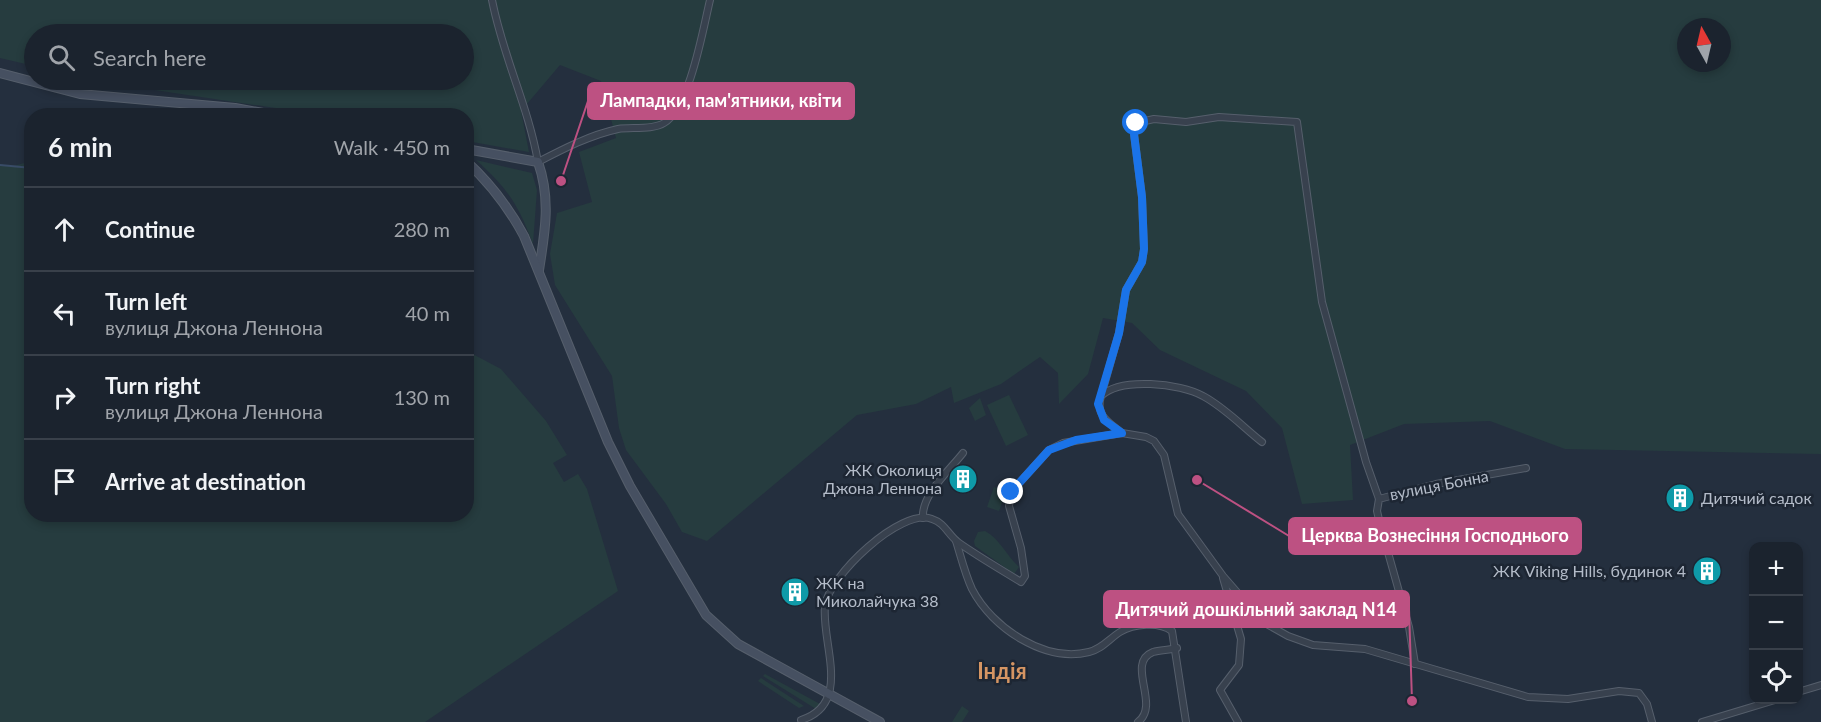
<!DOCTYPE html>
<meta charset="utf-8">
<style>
:root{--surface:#1b232e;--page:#242b36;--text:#f1f3f6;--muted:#a0a4aa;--line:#39404a}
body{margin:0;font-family:Lato,sans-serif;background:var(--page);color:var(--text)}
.controls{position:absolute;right:18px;bottom:18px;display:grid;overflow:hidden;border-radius:12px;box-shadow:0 3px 9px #0003}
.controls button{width:54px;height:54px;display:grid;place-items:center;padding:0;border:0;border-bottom:2px solid var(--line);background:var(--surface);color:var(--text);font:30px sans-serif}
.compass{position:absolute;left:1677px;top:18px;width:54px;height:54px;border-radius:50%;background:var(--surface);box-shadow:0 3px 9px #0003;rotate:352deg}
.stop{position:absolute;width:18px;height:18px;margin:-14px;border:4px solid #1a73e8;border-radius:50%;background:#fff}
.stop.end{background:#1a73e8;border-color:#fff;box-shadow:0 2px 6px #0008}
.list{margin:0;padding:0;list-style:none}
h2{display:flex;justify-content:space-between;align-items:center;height:78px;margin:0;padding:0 24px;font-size:26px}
h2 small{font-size:20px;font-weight:400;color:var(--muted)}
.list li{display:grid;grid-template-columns:39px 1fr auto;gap:18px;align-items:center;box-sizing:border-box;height:84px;padding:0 24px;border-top:2px solid var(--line)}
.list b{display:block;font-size:22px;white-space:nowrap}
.list p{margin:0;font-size:20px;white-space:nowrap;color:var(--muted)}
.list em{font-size:20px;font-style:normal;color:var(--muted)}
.icon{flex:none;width:33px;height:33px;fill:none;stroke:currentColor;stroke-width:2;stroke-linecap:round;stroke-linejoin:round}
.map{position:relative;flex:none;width:1821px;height:722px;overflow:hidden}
.search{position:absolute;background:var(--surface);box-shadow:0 3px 9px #0003;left:24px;top:24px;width:450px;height:66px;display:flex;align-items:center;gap:15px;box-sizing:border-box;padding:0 21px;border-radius:33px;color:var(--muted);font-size:22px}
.panel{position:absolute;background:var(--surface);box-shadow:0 3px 9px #0003;left:24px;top:108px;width:450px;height:414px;border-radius:24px}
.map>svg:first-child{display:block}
.green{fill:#263c3f;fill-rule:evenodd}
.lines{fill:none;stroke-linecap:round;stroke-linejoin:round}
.stream{stroke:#394c67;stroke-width:2}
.street-casing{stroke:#565f6c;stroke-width:8}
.secondary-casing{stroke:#565f6c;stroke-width:10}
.street{stroke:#38414e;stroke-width:6}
.secondary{stroke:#465061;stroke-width:8}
.route{stroke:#1a73e8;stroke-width:8}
.labels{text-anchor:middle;stroke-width:5;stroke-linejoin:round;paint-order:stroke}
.poi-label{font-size:16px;fill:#b4bcc9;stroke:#1d2633;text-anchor:end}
.street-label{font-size:16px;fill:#b4bcc9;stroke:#1d2633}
.district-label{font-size:22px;font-weight:bold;fill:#d59563;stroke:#1d2633}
.leader{fill:none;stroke:#bd5182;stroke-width:2}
.callout-dot{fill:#bd5182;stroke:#1d2633;stroke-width:2}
.callout{fill:#bd5182;stroke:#bd5182;stroke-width:2}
.callout-label{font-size:18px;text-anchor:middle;font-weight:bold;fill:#fff}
</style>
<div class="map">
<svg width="1821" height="722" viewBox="0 0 1821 722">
<rect width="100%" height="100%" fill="#242f3e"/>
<g class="green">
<path d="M0,0h1821v454l-256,-5 -75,-28 -86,3 -54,21 3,55 -51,4 -20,-76 -36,-37 -86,-41 -28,-27 -29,-5 -15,56 -29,30 -1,-31 -18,-16 -39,27 -47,19 -3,-16 -35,17 -59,11 -150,126 -25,-9 -16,-28 -40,-54 -7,-22 -7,-52 -57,-91 -5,-31 7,-41 35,-11 -13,-50 37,-14 -15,-57 -41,-16 -39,46 8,41 -62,-11 -1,-25 -144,-1 -234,-35h376v-46h-430v32l-34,-8zM1686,27h36v36h-36z"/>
<path d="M476,160l56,13 5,17 -4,54c-15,-40 -25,-55 -57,-84z"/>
<polygon points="31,161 32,514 466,514 467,351 501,369 546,421 567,455 553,463 564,482 578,474 587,489 618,591 425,722 0,722 0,165 14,166"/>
<polygon points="1009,395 1028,435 1006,446 987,405"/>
<polygon points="980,398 986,415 975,421 969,408"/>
<polygon points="994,487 1006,492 999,511 987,507"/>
<path d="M985,531c15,8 21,24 34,36l-5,7 -39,-28 -1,-5 4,-9z"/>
<polygon points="765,674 820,704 816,709 763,676"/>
<polygon points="761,678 804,706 799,708 758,681"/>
<polygon points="962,706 969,711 962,722 952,722"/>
</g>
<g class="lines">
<polyline class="stream" points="0,165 32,168"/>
<g class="street-casing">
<g id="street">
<path d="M492,0c11,57 36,105 46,162 25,-13 52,-27 80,-33 13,-2 35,1 46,-6 26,-16 39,-94 46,-123"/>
<polyline points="1101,396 1119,333 1126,290 1142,262 1144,249 1142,197 1134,134 1136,123 1154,119 1186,122 1219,117 1297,122 1322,302 1366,462 1379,499"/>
<path d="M1122,433c-14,-11 -27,-18 -21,-37 19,-19 79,-13 102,0 21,11 40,31 59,46"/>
<path d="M923,518c-2,-23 26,-47 40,-65"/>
<path d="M956,541c5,16 9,33 16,48 20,39 73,74 117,63 13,-3 20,-13 31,-20 13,-8 39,-11 52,-1l14,91"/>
<polyline points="1223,578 1241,639 1239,665 1220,690 1238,722"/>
<polyline points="1415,664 1409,627 1380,524 1377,511 1379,499 1436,484 1526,468"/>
<polyline points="1798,692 1821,685"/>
<path d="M801,720c52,-16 20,-77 24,-114 3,-29 76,-99 107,-87 13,4 16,16 27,24 20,14 41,26 62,39l4,-6 -4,-28 -12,-42 2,-14 38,-42 14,-7 59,-10 24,4 8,4 10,14 14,59 45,62 40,46 25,14 25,9 52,4 163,48 40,2 51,-8 20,2 8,11 5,18"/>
<path d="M1138,722c23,-17 -13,-59 15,-70 7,-2 16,-2 24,-4"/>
<polyline points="1702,722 1775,700"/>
</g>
</g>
<g class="secondary-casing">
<g id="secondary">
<polyline points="0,73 80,94 235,108 280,116"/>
<path d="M466,149l72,13c13,37 7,70 1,108"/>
<path d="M466,161c25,23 42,45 58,75l84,206 22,44 76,129 32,29 142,78"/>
</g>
</g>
<use href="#street" class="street"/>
<use href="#secondary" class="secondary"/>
</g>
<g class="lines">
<polyline class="route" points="1011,492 1049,450 1076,440 1122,433 1104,420 1098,404 1119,333 1126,290 1142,262 1144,249 1142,197 1134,134 1136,123"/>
</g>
<defs>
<g id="building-disc" transform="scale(1.5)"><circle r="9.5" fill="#0f9aa8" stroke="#1d2633"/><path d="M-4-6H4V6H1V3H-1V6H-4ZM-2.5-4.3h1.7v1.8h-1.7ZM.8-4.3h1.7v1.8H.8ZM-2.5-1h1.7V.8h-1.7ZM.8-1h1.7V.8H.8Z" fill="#fff"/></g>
</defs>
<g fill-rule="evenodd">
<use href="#building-disc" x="963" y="479"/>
<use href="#building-disc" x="1680" y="498"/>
<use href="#building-disc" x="1707" y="571"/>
<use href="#building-disc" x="795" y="592"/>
</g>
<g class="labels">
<g class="poi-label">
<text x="942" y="476">ЖК Околиця<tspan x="942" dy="18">Джона Леннона</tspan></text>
<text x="1701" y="504" text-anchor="start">Дитячий садок</text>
<text x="1686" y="577">ЖК Viking Hills, будинок 4</text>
<text x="816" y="589" text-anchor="start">ЖК на<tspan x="816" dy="18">Миколайчука 38</tspan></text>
</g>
<g class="street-label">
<text transform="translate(1439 485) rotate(-11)" y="6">вулиця Бонна</text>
</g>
<g class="district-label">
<text x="1002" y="679">Індія</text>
</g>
</g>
<path class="leader" d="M561 181L588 101M1197 480L1289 536M1412 701L1409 609"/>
<g class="callout-dot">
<circle cx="561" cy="181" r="6"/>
<circle cx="1197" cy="480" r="6"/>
<circle cx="1412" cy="701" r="6"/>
</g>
<g class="callout">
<rect x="588" y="83" width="266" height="36" rx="6"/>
<rect x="1289" y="518" width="292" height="36" rx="6"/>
<rect x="1104" y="591" width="305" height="36" rx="6"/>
</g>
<g class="callout-label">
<text x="721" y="107">Лампадки, пам'ятники, квіти</text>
<text x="1435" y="542">Церква Вознесіння Господнього</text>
<text x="1256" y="616">Дитячий дошкільний заклад N14</text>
</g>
</svg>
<div class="controls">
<button>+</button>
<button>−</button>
<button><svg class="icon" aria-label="locate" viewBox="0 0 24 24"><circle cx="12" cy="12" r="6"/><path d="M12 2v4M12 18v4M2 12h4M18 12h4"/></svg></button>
</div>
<svg class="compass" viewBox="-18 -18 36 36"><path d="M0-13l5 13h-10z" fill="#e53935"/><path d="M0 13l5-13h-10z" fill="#a0a4aa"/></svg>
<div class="stop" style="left:1136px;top:123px"></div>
<div class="stop end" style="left:1011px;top:492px"></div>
<div class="search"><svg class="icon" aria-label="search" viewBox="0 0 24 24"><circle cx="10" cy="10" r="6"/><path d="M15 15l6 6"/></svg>Search here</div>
<section class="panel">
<h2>6 min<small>Walk · 450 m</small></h2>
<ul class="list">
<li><svg class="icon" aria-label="ahead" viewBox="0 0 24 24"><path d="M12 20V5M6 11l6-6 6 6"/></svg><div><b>Continue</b></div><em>280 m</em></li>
<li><svg class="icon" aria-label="left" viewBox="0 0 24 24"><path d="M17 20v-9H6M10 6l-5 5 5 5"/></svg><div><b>Turn left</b><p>вулиця Джона Леннона</p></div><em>40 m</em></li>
<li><svg class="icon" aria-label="right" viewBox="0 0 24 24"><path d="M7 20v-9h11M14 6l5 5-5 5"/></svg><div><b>Turn right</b><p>вулиця Джона Леннона</p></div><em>130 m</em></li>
<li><svg class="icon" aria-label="arrive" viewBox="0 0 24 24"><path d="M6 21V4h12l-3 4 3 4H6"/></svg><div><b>Arrive at destination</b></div></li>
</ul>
</section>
</div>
